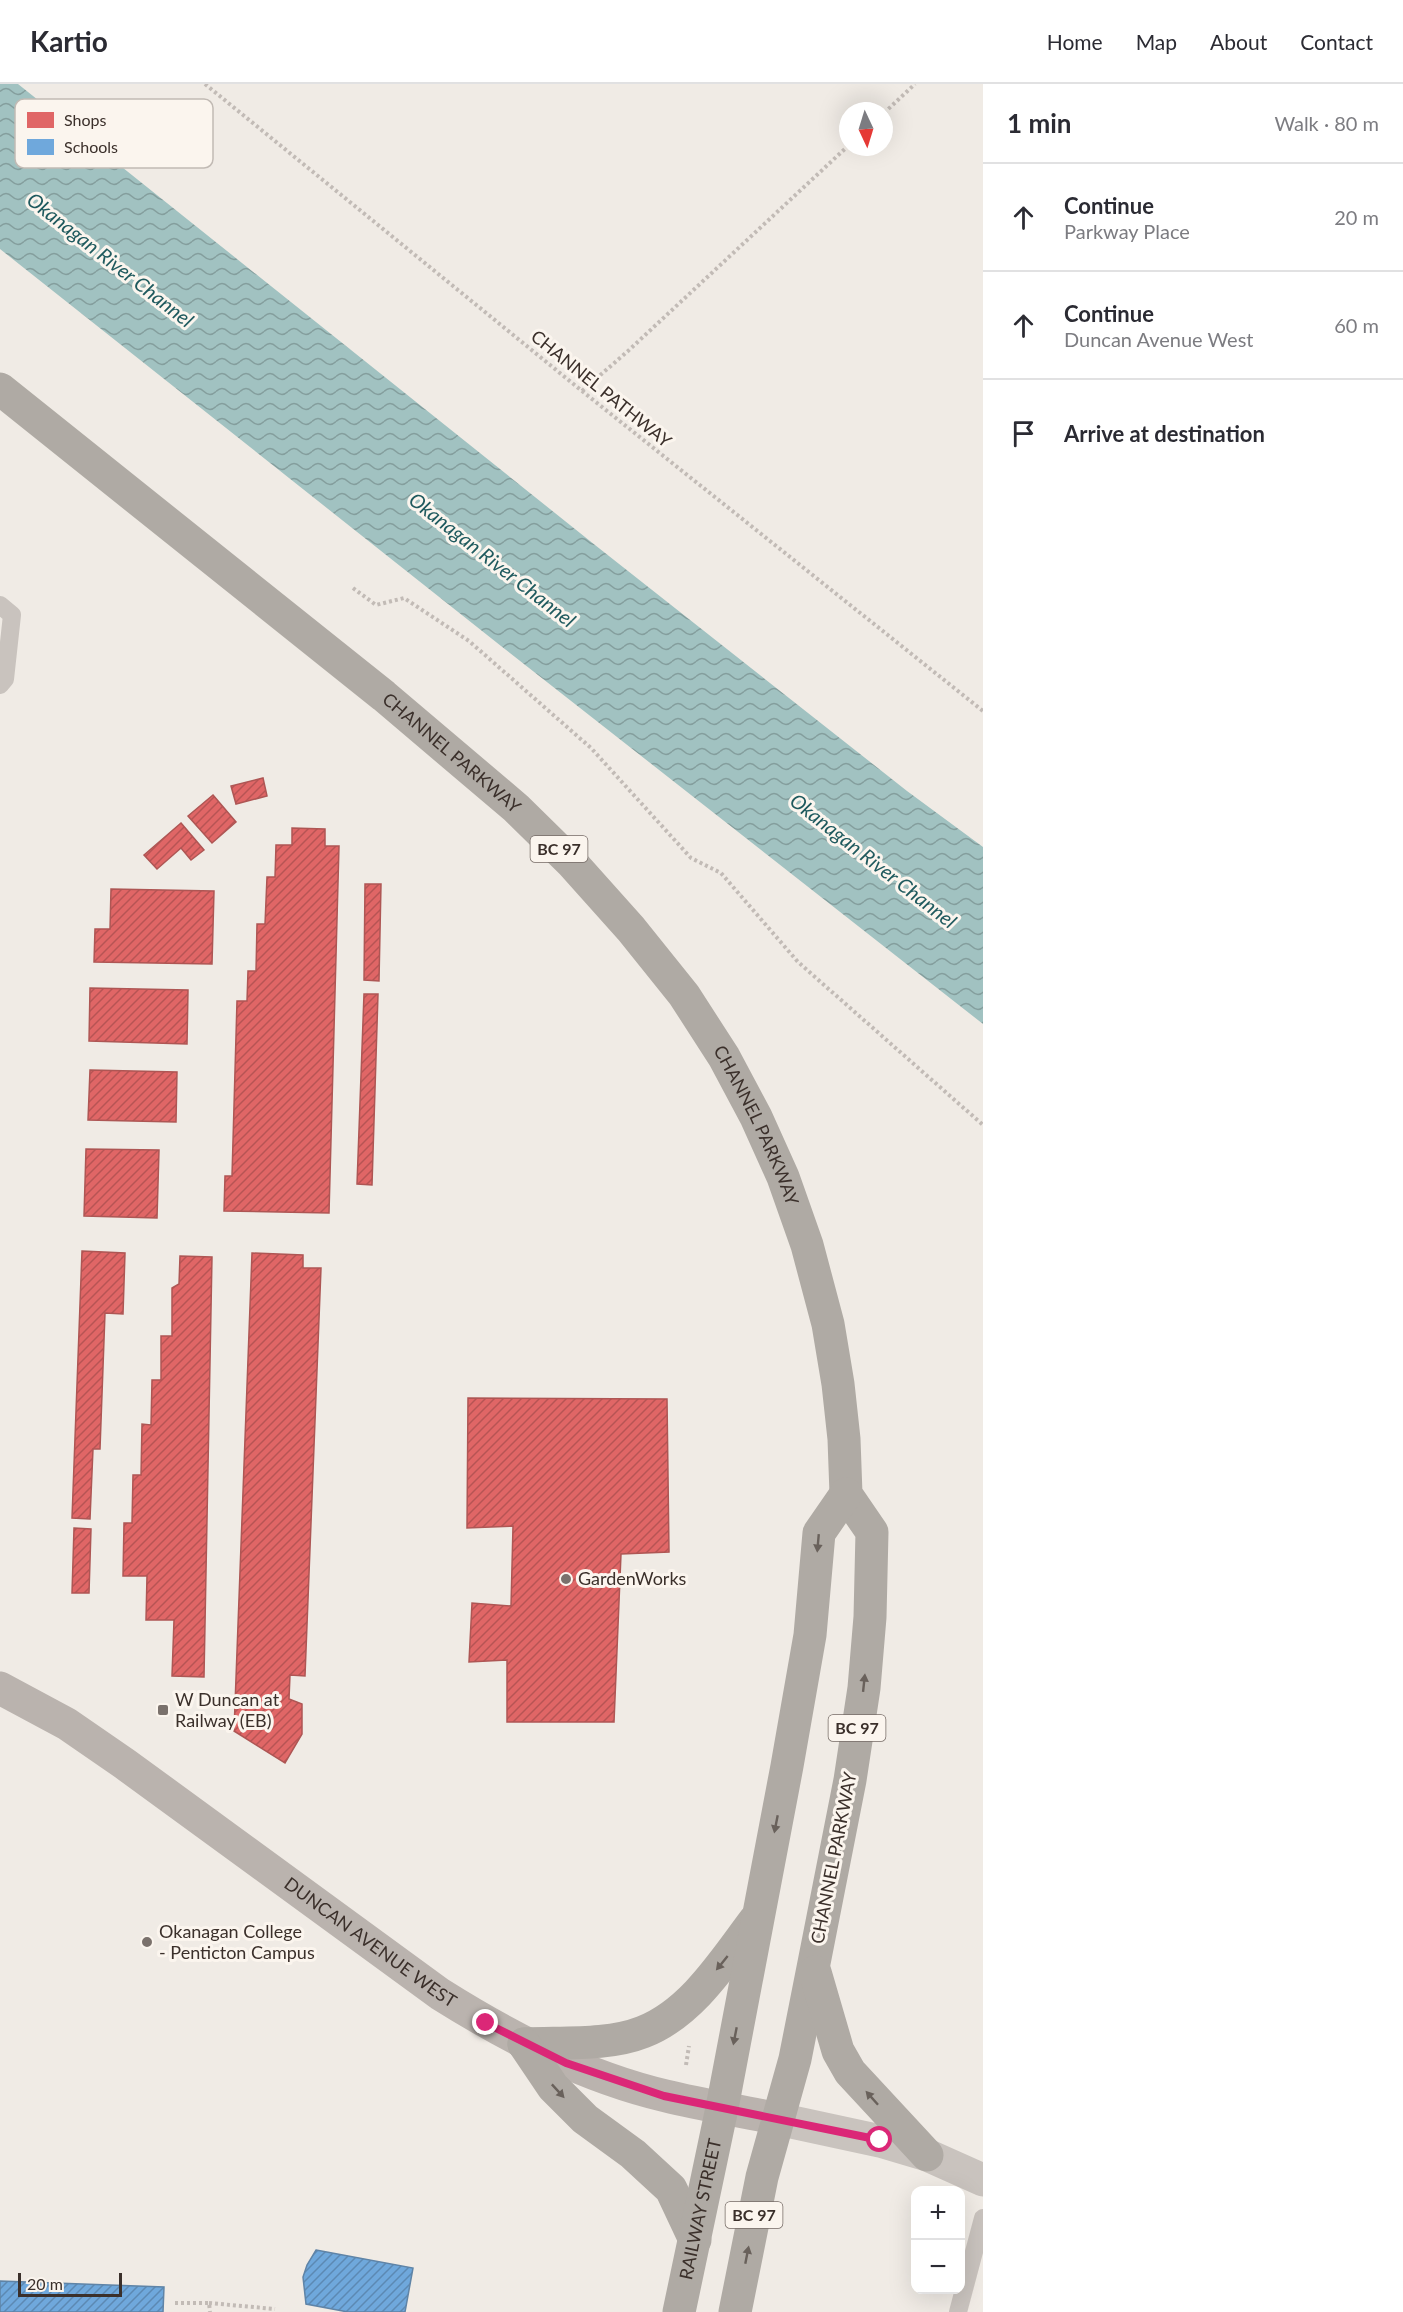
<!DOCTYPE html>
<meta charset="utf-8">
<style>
:root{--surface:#fff;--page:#f2f2f3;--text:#2b2b33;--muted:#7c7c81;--line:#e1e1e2}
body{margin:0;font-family:Lato,sans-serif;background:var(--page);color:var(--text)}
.controls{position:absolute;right:18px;bottom:18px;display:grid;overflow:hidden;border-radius:12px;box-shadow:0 6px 24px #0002}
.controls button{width:54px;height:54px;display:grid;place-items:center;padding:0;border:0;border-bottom:2px solid var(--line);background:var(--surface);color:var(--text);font:30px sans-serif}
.compass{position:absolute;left:839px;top:18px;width:54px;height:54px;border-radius:50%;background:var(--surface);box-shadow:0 6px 24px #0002;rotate:176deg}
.scale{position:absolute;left:18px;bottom:15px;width:104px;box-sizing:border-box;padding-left:6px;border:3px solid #3b302b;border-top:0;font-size:16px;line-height:21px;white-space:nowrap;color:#3b302b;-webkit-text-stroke:4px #fbf5ee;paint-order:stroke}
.stop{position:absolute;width:18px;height:18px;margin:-14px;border:4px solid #db2777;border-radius:50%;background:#fff}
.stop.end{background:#db2777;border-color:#fff;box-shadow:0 2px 6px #0008}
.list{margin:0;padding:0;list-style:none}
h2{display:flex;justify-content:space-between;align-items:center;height:78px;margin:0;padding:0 24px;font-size:26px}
h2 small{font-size:20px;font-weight:400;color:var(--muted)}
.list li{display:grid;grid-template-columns:39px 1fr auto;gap:18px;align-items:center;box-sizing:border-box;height:108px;padding:0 24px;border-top:2px solid var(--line)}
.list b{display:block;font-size:22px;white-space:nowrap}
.list p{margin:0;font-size:20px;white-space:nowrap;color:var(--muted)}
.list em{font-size:20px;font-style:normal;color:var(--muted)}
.icon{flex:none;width:33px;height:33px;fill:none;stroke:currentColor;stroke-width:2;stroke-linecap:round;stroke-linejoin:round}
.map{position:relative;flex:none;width:983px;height:2228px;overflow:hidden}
header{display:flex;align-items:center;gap:36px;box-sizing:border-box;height:84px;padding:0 30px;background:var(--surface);border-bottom:2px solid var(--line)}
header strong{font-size:28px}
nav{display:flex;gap:33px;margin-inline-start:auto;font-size:21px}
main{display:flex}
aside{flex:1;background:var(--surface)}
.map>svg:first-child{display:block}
.water{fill:url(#water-waves)}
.shops{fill:url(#shops-hatch);stroke:#ae5654;stroke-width:1.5}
.schools{fill:url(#schools-hatch);stroke:#5f84a7;stroke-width:1.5}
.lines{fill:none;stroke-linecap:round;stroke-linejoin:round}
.path{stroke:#c2bbb6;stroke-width:4;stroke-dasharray:3 3;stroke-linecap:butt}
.lane{stroke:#c9c3be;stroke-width:18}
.street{stroke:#c9c3be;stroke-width:33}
.secondary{stroke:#bab3ae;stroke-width:33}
.highway{stroke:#afaaa4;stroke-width:33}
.oneway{fill:#69615b}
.route{stroke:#db2777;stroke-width:8}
.poi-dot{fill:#7a716c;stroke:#fbf5ee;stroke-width:2}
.labels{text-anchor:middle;stroke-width:6;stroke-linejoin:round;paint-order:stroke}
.shield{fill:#fbf5ee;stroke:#756b66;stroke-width:1.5}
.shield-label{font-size:16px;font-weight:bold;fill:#3b302b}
.street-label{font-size:18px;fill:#3b302b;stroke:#fbf5ee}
.poi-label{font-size:18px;fill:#3b302b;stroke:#fbf5ee;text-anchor:start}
.water-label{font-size:20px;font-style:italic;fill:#1f5a5e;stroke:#fbf5ee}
.key{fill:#fbf5ee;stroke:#c1bab4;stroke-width:1.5}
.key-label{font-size:16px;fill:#3b302b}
</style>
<header>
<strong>Kartio</strong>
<nav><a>Home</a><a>Map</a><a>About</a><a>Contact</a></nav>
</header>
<main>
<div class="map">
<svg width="983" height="2228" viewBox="0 0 983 2228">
<defs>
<pattern id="water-waves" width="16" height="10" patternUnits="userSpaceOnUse" patternTransform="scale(1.5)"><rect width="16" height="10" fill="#a1c2c1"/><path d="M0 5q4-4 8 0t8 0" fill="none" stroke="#849e9d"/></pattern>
<pattern id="shops-hatch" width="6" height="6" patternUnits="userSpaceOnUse" patternTransform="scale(1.5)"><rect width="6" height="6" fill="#e06666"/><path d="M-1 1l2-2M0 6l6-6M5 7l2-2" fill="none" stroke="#b75454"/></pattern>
<pattern id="schools-hatch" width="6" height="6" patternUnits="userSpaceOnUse" patternTransform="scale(1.5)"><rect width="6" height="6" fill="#6fa8dc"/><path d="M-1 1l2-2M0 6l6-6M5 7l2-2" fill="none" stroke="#5c89b3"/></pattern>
</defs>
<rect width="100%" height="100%" fill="#f0ebe5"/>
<polygon class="water" points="0,0 18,0 595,461 907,707 983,763 983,940 501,562 0,165"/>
<g class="shops">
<polygon points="263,694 267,712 236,720 231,702"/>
<polygon points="213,711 236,738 212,759 188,732"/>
<polygon points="181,739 204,766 191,776 181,764 157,785 144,771"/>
<polygon points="292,744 325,745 325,762 339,762 329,1129 224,1127 225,1092 232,1092 237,917 247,917 248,887 256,887 257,840 265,840 267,793 275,793 276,761 292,761"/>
<polygon points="365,800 381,800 379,897 364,896"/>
<polygon points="111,805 214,807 212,880 94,878 95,845 110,845"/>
<polygon points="90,904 188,906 187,960 89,957"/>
<polygon points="364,910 378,910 372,1101 357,1100"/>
<polygon points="90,986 177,988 176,1038 88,1036"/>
<polygon points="86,1065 159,1066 157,1134 84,1132"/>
<polygon points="82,1167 125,1169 123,1230 105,1229 100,1365 93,1365 90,1435 72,1434"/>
<polygon points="252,1169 303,1171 303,1184 321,1184 305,1592 290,1591 289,1615 302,1620 302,1650 285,1679 234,1647"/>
<polygon points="180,1172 212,1173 204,1593 172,1592 174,1536 146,1536 147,1492 123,1492 124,1439 132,1439 133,1391 141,1391 142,1340 151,1341 152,1296 161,1296 161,1252 172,1252 172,1204 179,1200"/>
<polygon points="468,1314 667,1315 669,1468 621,1470 614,1638 507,1638 507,1576 469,1578 472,1519 511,1522 513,1442 467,1444"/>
<polygon points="74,1444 91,1445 89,1509 72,1509"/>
</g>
<g class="schools">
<polygon points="316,2166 413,2184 405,2228 348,2228 306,2220 303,2193 307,2181"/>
<polygon points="0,2197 164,2203 163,2228 0,2228"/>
</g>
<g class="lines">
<g class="path">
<polyline points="205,0 582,307 983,627"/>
<polyline points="884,29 915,0"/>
<polyline points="582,307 628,267 848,62"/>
<polyline points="353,504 376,521 404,514 469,557 591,664 691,774 721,789 798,878 983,1041"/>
<polyline points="686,1981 689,1962"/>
<polyline points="175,2219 209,2219 210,2228"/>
<polyline points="209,2219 275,2225"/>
</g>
<g class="lane">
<polyline points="0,521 12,531 5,595 0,601"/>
<polyline points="958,2228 983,2134"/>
</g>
<polyline class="street" points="778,2035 880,2057 927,2071 983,2096"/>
<path class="secondary" id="s1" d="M0,1604l67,36 58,40 315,230c70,44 145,83 226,102 37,9 75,15 112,23"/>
<g class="highway">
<path id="s2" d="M0,305l384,307 132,112 56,55 59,66 53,66 40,62 32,60 27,60 24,68 21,79 10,60 6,55 2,55 26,38 -2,85 -6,71 -14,92 -37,188 -18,91 -33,118 -27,135"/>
<polyline points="815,1888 838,1967 850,1988 927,2071"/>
<path d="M524,1960c37,-2 84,2 119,-12 49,-19 81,-71 112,-112"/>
<polyline points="524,1960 553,2003 585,2035 633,2070 671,2105 695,2156"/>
<path id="s3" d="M679,2228l43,-204 65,-342 23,-131 9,-102 27,-39"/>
</g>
</g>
<defs><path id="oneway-solid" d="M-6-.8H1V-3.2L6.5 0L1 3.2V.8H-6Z" transform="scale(1.5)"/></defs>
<g class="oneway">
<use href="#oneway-solid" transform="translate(818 1459) rotate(95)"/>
<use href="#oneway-solid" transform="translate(864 1599) rotate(-84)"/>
<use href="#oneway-solid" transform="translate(776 1740) rotate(101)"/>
<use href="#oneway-solid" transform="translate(722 1879) rotate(129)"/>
<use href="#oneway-solid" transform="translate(735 1952) rotate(101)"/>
<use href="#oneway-solid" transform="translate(558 2007) rotate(47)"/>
<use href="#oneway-solid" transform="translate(872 2014) rotate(-132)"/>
<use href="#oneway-solid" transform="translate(747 2171) rotate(-79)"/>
</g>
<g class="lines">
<polyline class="route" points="486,1939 566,1979 664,2012 880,2056"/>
</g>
<g class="poi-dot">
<circle cx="566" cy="1495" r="6"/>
<rect x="157" y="1620" width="12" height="12" rx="3"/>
<circle cx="147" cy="1858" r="6"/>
</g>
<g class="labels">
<g class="shield">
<rect x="530.5" y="752" width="57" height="26" rx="4.5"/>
<rect x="828.5" y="1631" width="57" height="26" rx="4.5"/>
<rect x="725.5" y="2118" width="57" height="26" rx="4.5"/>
</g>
<g class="shield-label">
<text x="559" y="771">BC 97</text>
<text x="857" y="1650">BC 97</text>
<text x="754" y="2137">BC 97</text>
</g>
<g class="street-label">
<text transform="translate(601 305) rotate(39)" y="6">CHANNEL PATHWAY</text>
<text dy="6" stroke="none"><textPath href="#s2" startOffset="580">CHANNEL PARKWAY</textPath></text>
<text dy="6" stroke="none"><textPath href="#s2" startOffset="1066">CHANNEL PARKWAY</textPath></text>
<text transform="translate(834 1774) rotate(-79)" y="6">CHANNEL PARKWAY</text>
<text dy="6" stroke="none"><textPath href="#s1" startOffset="450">DUNCAN AVENUE WEST</textPath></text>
<text dy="6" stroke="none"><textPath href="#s3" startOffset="105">RAILWAY STREET</textPath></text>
</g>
<g class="poi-label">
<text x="578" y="1501">GardenWorks</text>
<text x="175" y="1622">W Duncan at<tspan x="175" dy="21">Railway (EB)</tspan></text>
<text x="159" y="1854">Okanagan College<tspan x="159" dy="21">- Penticton Campus</tspan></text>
</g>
<g class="water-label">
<text transform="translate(110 176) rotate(38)" y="7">Okanagan River Channel</text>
<text transform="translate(492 476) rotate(38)" y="7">Okanagan River Channel</text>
<text transform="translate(873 777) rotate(38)" y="7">Okanagan River Channel</text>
</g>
</g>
<rect x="15" y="15" width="198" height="69" rx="9" class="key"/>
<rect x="27" y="28" width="27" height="16" fill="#e06666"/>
<rect x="27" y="55" width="27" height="16" fill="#6fa8dc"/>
<g class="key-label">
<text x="64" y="42">Shops</text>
<text x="64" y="69">Schools</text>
</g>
</svg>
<div class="controls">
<button>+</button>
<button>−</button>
</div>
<svg class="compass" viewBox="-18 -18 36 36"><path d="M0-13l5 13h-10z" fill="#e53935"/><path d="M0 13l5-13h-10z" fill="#7c7c81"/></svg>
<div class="scale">20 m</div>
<div class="stop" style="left:880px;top:2056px"></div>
<div class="stop end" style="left:486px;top:1939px"></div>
</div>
<aside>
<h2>1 min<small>Walk · 80 m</small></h2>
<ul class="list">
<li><svg class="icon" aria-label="ahead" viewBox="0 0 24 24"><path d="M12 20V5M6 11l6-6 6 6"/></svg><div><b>Continue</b><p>Parkway Place</p></div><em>20 m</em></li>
<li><svg class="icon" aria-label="ahead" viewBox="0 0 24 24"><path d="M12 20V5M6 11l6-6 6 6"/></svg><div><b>Continue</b><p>Duncan Avenue West</p></div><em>60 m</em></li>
<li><svg class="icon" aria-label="arrive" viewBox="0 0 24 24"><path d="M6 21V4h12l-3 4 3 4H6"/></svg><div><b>Arrive at destination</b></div></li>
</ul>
</aside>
</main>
